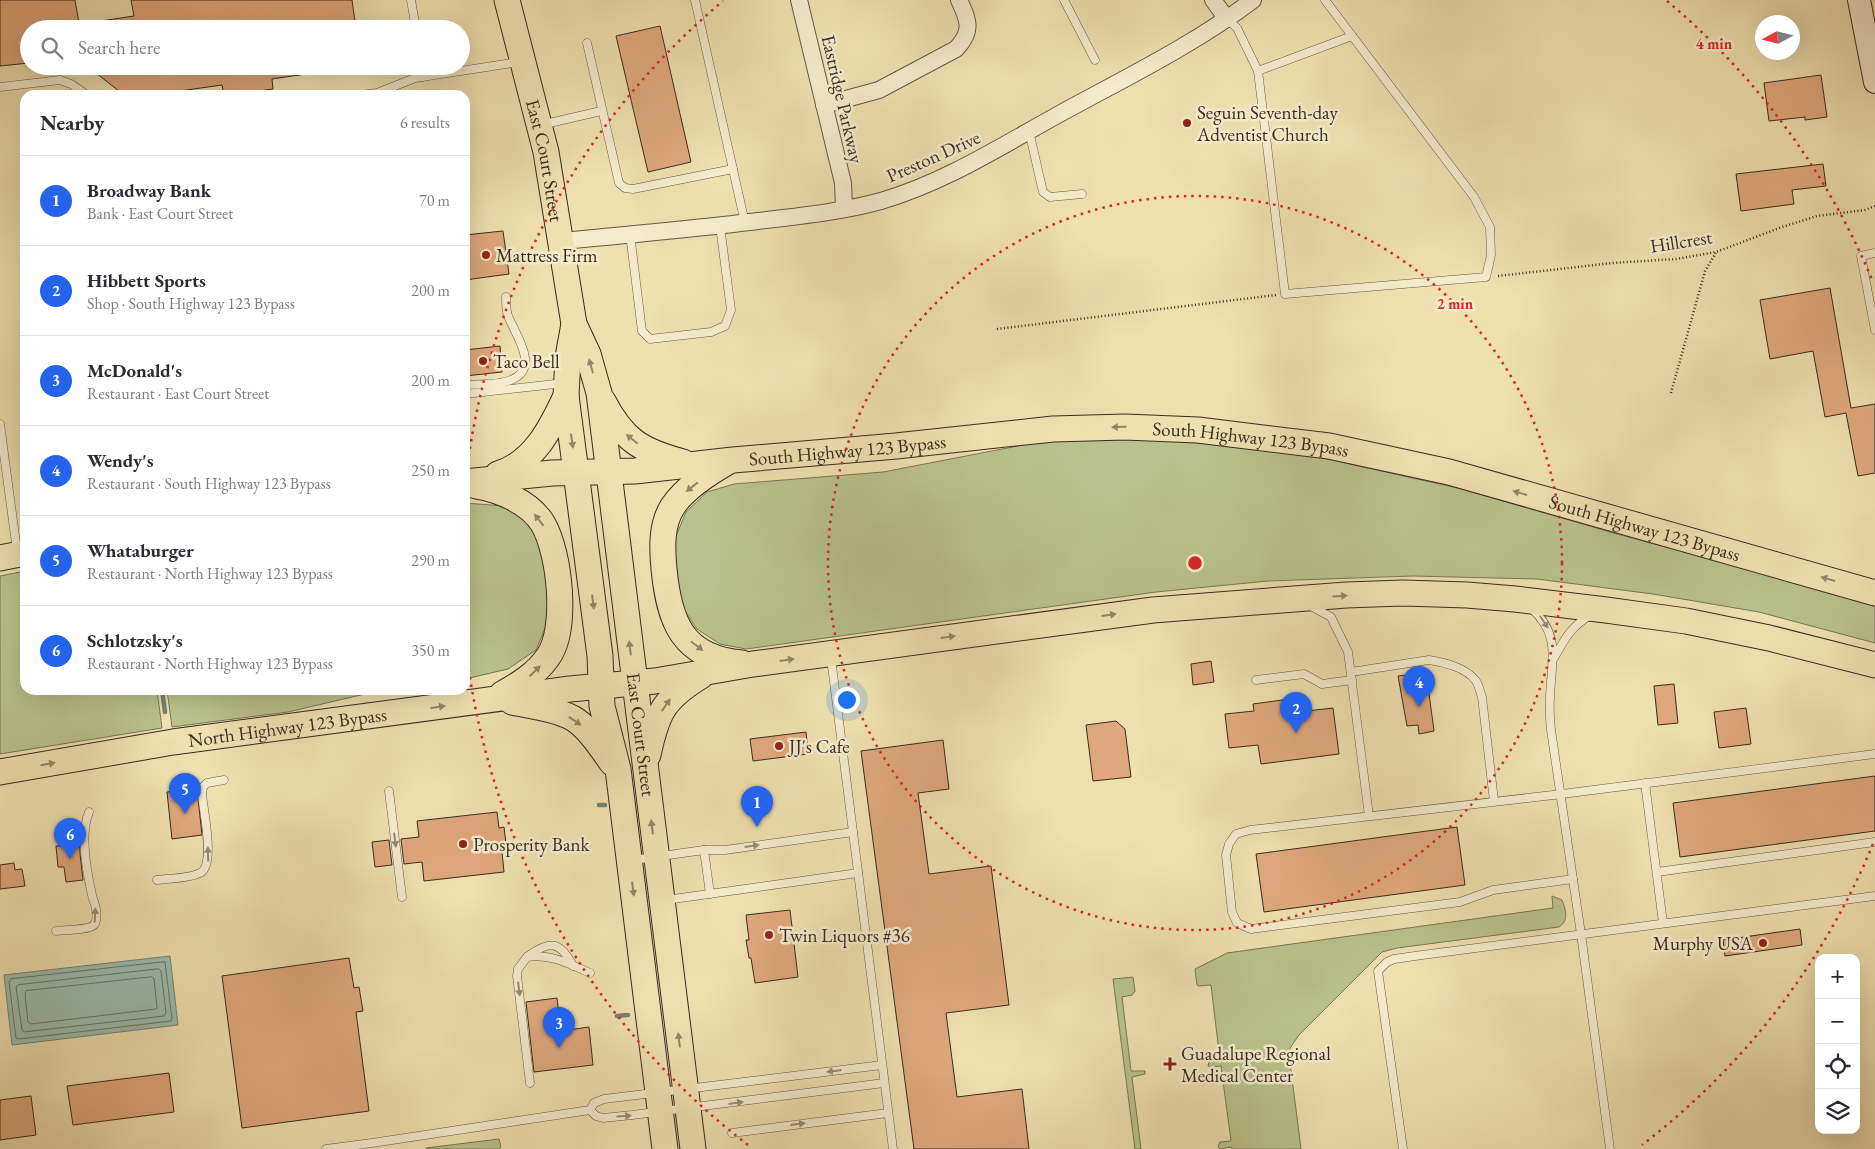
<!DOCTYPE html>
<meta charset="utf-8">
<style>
:root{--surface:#fff;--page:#f7f7f7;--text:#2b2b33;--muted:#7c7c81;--line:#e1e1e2;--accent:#2563eb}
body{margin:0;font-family:"EB Garamond",serif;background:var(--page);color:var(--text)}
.controls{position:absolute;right:15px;bottom:15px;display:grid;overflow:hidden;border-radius:10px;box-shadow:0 5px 20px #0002}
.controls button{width:45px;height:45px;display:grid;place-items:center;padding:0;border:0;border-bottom:1px solid var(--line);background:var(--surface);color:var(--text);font:25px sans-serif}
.compass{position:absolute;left:1755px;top:15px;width:45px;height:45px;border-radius:50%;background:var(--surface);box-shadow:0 5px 20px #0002;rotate:263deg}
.you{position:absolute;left:846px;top:699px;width:18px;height:18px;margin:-12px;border:4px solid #fff;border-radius:50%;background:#1a73e8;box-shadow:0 0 0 8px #1a73e833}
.badge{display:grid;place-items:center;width:32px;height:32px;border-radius:50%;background:var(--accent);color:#fff;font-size:16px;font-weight:700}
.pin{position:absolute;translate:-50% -41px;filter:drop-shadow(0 1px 2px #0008)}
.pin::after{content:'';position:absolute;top:26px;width:18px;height:15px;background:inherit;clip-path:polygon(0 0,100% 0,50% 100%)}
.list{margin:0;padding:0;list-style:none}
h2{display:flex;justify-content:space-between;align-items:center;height:65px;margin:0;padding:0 20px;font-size:21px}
h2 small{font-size:16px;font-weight:400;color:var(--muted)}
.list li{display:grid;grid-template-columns:32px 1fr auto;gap:15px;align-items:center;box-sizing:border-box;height:90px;padding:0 20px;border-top:1px solid var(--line)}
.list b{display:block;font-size:19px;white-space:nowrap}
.list p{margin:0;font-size:16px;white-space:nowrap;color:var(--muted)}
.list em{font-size:16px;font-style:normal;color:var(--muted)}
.icon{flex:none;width:28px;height:28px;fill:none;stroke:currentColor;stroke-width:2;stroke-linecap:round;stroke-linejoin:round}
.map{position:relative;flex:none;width:1875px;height:1149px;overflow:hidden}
.search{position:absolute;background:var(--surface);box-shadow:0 5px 20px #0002;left:20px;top:20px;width:450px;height:55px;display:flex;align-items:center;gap:12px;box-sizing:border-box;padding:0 18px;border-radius:28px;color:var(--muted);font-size:19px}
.panel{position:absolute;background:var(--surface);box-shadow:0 5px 20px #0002;left:20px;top:90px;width:450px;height:605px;border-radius:15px}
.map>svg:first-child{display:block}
.green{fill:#b9c28c;stroke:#787656}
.water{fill:#9abdad;stroke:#738375}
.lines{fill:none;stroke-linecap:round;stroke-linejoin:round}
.shore{stroke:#697467;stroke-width:1}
.stream{stroke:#738375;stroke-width:4.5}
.building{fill:#dfa77d;stroke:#382b21}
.service-casing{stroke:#665845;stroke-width:9}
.minor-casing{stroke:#665845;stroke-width:18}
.secondary-casing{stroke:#382b21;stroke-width:24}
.primary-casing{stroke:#382b21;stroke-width:27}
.path{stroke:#382b21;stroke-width:2.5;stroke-dasharray:1 2.5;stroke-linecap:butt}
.service{stroke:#f5ebcc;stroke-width:8}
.minor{stroke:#f5ebcc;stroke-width:16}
.secondary{stroke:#f5ebcc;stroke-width:22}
.primary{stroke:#efe0b0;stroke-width:25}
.oneway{fill:#948668}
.oneway2{fill:#968b76}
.ring{fill:none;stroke:#d62828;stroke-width:2.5;stroke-dasharray:2.5 5}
.poi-dot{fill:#8f2418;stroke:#f5ebcc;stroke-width:2}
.labels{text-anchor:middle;stroke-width:5;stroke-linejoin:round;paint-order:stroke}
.street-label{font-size:19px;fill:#382b21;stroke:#f5ebcc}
.poi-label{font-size:19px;fill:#382b21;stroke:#f5ebcc;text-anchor:start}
.centre{fill:#d62828;stroke:#f5ebcc;stroke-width:2.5}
.ring-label{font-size:15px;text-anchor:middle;font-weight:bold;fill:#d62828;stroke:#f5ebcc;stroke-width:5;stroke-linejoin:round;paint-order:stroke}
</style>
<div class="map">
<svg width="1875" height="1149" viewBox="0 0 1875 1149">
<rect width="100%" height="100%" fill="#efe0b0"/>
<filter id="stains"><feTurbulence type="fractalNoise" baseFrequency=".004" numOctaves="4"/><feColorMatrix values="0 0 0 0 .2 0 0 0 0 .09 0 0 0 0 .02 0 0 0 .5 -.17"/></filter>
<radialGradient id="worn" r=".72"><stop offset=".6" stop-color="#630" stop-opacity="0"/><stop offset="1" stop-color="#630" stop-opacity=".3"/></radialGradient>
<g class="green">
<polygon points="1163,439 1305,454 1462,489 1617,534 1778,577 1875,605 1875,643 1759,612 1653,594 1537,579 1413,576 1268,581 1156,592 746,649 720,644 697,629 679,602 674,541 686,512 707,492 734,484 883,472 1049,440"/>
<polygon points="465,503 504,506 530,525 542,550 548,596 547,624 536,650 508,669 465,679"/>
<polygon points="25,571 25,690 157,690 162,728 0,754 0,576"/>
<polygon points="167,690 382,690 288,712 172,727"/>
<path d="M1552,896l10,4c4,10 7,21 -3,27l-162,21 -15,4 -83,83 -9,13v15l11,86h-69l-1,-2 -11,2 -2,-2 2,-5 11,-1 -10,-75 -11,1 -2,-1 1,-4 11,-2 -9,-75 -12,1 -2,-1 -2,-16 32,-16 326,-45z"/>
<polygon points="1133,977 1135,991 1132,995 1122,997 1131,1071 1145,1071 1145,1074 1132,1077 1141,1149 1135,1149 1113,979"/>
<polygon points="499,1139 501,1147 499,1149 426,1149 426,1148"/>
</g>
<polygon class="water" points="170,956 178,1025 12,1045 4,975"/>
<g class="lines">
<g class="shore">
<polygon points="165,962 172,1019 171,1021 19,1039 16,1038 9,982 11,979"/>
<polygon points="159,969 161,971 166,1013 164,1016 24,1032 22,1030 16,987 18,985"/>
<polygon points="152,977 154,979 157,1007 156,1009 31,1024 28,1022 25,994 26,991"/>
</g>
<g class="stream">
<polyline points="162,690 165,712"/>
<polyline points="599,805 605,805"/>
<polyline points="617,1016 628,1015"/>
</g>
</g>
<g class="building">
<polygon points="0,0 75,0 80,29 29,29 29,63 0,66"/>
<polygon points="131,0 352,0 356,29 94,29 94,22 134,16"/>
<polygon points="660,26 691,162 648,172 616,36"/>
<polygon points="87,66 306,66 306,74 272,79 273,89 232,95 224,95 222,85 151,95 124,95"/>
<polygon points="1821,75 1827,117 1805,120 1805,117 1769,121 1764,83"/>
<polygon points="1823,164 1826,186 1792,190 1794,204 1741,211 1736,174"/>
<polygon points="503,231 509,274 465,280 465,235"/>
<polygon points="1830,288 1851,408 1875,404 1875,473 1858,476 1846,413 1825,417 1813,351 1770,359 1760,300"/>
<polygon points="500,346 502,372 465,376 465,350"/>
<polygon points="1211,661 1214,682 1193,685 1191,664"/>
<polygon points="1422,673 1424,687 1428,686 1434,731 1419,734 1418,725 1407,726 1398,676"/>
<polygon points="1674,684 1678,723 1658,725 1654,686"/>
<polygon points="1297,698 1298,712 1333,708 1339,754 1261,764 1258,745 1229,748 1225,714 1254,711 1253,704"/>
<polygon points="1746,708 1751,744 1719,748 1714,712"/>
<polygon points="1116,721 1125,729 1131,777 1093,781 1086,725"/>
<polygon points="806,732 808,754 753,761 750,739"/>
<polygon points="943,740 949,789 918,793 929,874 991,866 1009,1005 946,1013 957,1097 1022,1089 1029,1149 914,1149 861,751"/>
<polygon points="1875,776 1875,831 1680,857 1673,803"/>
<polygon points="197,789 202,835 172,839 167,792"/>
<polygon points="497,812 499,828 504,827 507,852 502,852 504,872 424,881 422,862 404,864 401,839 419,837 417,821"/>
<polygon points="1457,827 1465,885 1264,912 1256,854"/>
<polygon points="79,833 80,854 83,880 66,882 64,867 58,867 56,846 62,846 60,835"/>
<polygon points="389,840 392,865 375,867 372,842"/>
<polygon points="14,863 15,870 22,869 25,886 0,889 0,865"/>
<polygon points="790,910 798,977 755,983 751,958 749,958 746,940 749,940 746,915"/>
<polygon points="1800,929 1802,945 1725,956 1723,940"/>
<polygon points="349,958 354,988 359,987 363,1011 356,1012 369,1111 242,1128 222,976"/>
<polygon points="557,998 561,1031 589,1027 593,1065 534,1072 526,1002"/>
<polygon points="169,1073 174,1112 73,1125 67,1086"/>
<polygon points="31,1096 36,1135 0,1140 0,1100"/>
</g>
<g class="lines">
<g class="service-casing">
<g id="service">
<polyline points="411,0 416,29"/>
<polyline points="695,0 745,223"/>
<polyline points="1064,0 1095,60"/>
<polyline points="1227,19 1237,28 1258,71 1285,294 1486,277 1491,255 1490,227 1474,197 1325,0"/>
<polyline points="587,43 619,183 625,188 633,189 733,169"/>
<polyline points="421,66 422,77"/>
<polyline points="1258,71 1352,36"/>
<polyline points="0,87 60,80 71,84 87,95"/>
<polyline points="360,95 377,93 415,78 519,62"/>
<polyline points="541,125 601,111"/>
<polyline points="1029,131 1043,192 1050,197 1082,194"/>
<polyline points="630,234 642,331 650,339 711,332 725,326 731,310 720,226"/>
<polyline points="1875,253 1861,256 1875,330"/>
<path d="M465,385c13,-1 35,0 46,-5 30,-12 4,-46 -3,-64 -2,-6 -2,-13 -2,-19"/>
<polyline points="465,394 564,383"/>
<polyline points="0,424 17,551"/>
<polyline points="1311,606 1331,617 1348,652 1369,816"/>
<path d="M1531,608c31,27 20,54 19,90 -1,11 0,21 1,32l30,204 29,215"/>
<polyline points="831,658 893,1149"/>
<path d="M1554,658c10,-18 18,-33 37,-43"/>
<path d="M1351,672l78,-12c15,2 38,8 47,21 3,4 4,11 6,16l12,104"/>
<polyline points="1256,680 1304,674 1322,684 1352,680"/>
<polyline points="1645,783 1663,923"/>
<polyline points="389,791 402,897"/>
<polyline points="704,850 710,894"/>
<polyline points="633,860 704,850 725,850 853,832"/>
<polyline points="1657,872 1875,842"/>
<polyline points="1573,879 1493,890 1460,902 1251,929 1237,923 1232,912 1226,855 1229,844 1236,834 1250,830 1562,794 1875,754"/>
<path d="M157,880c13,-2 31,-1 43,-7 16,-7 3,-64 2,-79l1,-7 4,-4 17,-3"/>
<polyline points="666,900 858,873"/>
<path d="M56,931c8,-1 33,-1 38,-6 3,-3 3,-11 2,-15 0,-5 -3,-9 -4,-15 -5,-22 -12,-62 -3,-83"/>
<path d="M528,956c22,-16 32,-15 45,10"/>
<path d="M530,1083l-13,-107 1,-7 9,-12c22,-4 43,7 63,16"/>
<polyline points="590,1110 596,1116 603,1118 632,1115 884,1083"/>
<polyline points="590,1110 594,1103 604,1099 882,1065"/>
<polyline points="732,1133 888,1113"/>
<polyline points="326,1149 372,1143 590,1110"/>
<polyline points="1403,1149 1378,971 1387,962 1394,959 1422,955 1875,896"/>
</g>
</g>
<g class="minor-casing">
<g id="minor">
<polyline points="799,0 843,183 844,208"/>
<polyline points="1213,0 1227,19"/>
<path d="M824,105l55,-15 77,-41c17,-18 13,-28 3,-49"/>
<path d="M562,241c65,-6 130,-12 196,-20 40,-5 83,-9 123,-20 62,-18 117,-53 173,-84 67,-37 138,-71 199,-117"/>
</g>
</g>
<g class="secondary-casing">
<polyline id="secondary" points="1859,0 1875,82"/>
</g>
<g class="primary-casing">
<g id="primary">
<path id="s1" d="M507,0l39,152 28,172 14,30 11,39 94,756"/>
<polyline points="574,324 568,357 566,396 600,656 602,706 618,769 665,1149"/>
<path d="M603,401c20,39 38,50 80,61"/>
<path d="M726,463c-19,11 -41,25 -53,43 -12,18 -11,42 -9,63 5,52 18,89 78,94"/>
<path d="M498,474c36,-11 53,-46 68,-78"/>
<path id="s2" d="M465,482l87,-9 83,-2 98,-11 163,-14 157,-17 72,-2 73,3 131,16 120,26 426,121"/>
<path d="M476,486c24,4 54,16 67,38 17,29 25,105 5,133 -12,17 -28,27 -46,37"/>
<polyline points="0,558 25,553"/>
<path d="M512,702c19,4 50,8 65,19 14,10 25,28 35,42"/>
<path d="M648,755c9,-42 15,-56 53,-79"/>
<path id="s3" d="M0,772l173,-30 397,-53 85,-8 98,-17 400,-54 193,-15 57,-2 64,2 48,4 91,11 80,11 83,17 106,27"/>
</g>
</g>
<g class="path">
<polyline points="1498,276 1612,263 1676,259 1716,252 1782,227 1817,216 1865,210 1875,206"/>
<polyline points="997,329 1276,295"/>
<polyline points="1671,393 1705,271 1716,253"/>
</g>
<use href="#service" class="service"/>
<use href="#minor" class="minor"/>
<use href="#secondary" class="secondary"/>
<use href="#primary" class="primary"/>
</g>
<defs><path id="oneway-solid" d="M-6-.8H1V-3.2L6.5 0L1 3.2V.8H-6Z" transform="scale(1.25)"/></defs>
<g class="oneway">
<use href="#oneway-solid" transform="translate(591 366) rotate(-105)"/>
<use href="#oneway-solid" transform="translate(1119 427) rotate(179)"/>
<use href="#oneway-solid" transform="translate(632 439) rotate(-141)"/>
<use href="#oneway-solid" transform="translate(572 441) rotate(82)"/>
<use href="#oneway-solid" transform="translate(692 487) rotate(142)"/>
<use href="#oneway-solid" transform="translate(1520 493) rotate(-164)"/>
<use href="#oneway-solid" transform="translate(539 520) rotate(-128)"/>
<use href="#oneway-solid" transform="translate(1828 579) rotate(-164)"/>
<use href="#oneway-solid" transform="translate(1340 596) rotate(-3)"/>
<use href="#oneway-solid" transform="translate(593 602) rotate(83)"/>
<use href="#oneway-solid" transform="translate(1109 615) rotate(-8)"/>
<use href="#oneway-solid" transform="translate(948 637) rotate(-8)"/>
<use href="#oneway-solid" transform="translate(697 646) rotate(37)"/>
<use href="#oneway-solid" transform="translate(630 648) rotate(-97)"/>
<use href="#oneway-solid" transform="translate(787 660) rotate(-8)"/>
<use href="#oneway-solid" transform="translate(535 671) rotate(-45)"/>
<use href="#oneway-solid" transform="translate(666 705) rotate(-56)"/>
<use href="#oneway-solid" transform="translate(438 707) rotate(-8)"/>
<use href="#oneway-solid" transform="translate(575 721) rotate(34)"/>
<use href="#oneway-solid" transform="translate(48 764) rotate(-10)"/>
<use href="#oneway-solid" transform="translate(652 827) rotate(-97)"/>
<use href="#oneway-solid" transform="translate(633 889) rotate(83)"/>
<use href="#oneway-solid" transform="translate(679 1040) rotate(-97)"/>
</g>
<g class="oneway2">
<use href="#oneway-solid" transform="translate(1544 622) rotate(57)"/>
<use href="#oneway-solid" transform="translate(395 840) rotate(83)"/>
<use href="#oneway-solid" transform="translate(752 846) rotate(-8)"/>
<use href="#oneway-solid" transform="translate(208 854) rotate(-92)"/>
<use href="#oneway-solid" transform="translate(95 915) rotate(-87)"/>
<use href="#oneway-solid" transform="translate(519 989) rotate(83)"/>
<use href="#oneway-solid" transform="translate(834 1071) rotate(173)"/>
<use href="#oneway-solid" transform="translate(736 1103) rotate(-8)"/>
<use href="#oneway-solid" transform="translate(624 1116) rotate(-4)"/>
<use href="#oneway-solid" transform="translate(798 1124) rotate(-7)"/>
</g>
<g class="ring">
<circle cx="1195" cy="563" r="367"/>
<path d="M1873 844A734 734 0 0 1 1642 1145M748 1145A734 734 0 0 1 465 640M465 486A734 734 0 0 1 723 1M1667 1A734 734 0 0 1 1873 282"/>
</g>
<g class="poi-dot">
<circle cx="1187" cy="123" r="5"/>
<circle cx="486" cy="255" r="5"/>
<circle cx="483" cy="361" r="5"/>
<circle cx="779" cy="746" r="5"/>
<circle cx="463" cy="844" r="5"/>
<circle cx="769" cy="935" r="5"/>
<circle cx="1763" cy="943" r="5"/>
<path d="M1167.5 1056.5h5v5h5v5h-5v5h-5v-5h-5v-5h5z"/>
</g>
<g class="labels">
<g class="street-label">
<text transform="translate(843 99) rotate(77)" y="7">Eastridge Parkway</text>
<text transform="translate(933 156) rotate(-24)" y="7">Preston Drive</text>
<text dy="7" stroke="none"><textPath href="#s1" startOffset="165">East Court Street</textPath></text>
<text transform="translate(1681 241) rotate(-9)" y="7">Hillcrest</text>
<text dy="7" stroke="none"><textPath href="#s2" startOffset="789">South Highway 123 Bypass</textPath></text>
<text dy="7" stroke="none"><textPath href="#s2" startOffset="384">South Highway 123 Bypass</textPath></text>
<text dy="7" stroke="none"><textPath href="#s2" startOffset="1194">South Highway 123 Bypass</textPath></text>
<text dy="7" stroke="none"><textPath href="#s3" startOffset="291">North Highway 123 Bypass</textPath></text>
<text dy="7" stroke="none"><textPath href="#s1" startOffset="749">East Court Street</textPath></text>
</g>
<g class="poi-label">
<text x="1197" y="119">Seguin Seventh-day<tspan x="1197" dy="22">Adventist Church</tspan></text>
<text x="496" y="262">Mattress Firm</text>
<text x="493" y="368">Taco Bell</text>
<text x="789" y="753">JJ's Cafe</text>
<text x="473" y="851">Prosperity Bank</text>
<text x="779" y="942">Twin Liquors #36</text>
<text x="1753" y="950" text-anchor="end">Murphy USA</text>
<text x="1181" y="1060">Guadalupe Regional<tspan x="1181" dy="22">Medical Center</tspan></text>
</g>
</g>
<circle cx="1195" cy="563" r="8" class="centre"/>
<g class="ring-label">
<text x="1714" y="49">4 min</text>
<text x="1455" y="309">2 min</text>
</g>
<rect width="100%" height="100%" filter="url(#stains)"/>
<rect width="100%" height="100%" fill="url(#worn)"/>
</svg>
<div class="controls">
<button>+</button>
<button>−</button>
<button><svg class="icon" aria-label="locate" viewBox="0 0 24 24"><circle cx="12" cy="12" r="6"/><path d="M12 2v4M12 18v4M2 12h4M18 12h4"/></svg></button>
<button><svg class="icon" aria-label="layers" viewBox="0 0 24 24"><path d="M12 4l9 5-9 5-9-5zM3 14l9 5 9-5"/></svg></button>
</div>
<svg class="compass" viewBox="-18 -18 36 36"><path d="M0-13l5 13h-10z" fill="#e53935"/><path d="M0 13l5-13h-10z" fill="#7c7c81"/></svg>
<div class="you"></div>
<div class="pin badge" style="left:757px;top:827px">1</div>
<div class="pin badge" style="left:1296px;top:733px">2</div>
<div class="pin badge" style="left:559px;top:1048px">3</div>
<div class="pin badge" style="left:1419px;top:707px">4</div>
<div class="pin badge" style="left:185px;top:814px">5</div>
<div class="pin badge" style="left:70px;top:859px">6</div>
<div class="search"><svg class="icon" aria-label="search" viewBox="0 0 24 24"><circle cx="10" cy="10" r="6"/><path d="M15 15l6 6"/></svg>Search here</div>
<section class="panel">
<h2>Nearby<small>6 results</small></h2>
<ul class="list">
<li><span class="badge">1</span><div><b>Broadway Bank</b><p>Bank · East Court Street</p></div><em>70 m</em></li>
<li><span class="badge">2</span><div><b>Hibbett Sports</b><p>Shop · South Highway 123 Bypass</p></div><em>200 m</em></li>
<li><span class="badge">3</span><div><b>McDonald's</b><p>Restaurant · East Court Street</p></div><em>200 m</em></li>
<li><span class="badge">4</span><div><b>Wendy's</b><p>Restaurant · South Highway 123 Bypass</p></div><em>250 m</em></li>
<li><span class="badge">5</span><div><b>Whataburger</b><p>Restaurant · North Highway 123 Bypass</p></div><em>290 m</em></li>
<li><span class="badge">6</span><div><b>Schlotzsky's</b><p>Restaurant · North Highway 123 Bypass</p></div><em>350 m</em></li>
</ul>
</section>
</div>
